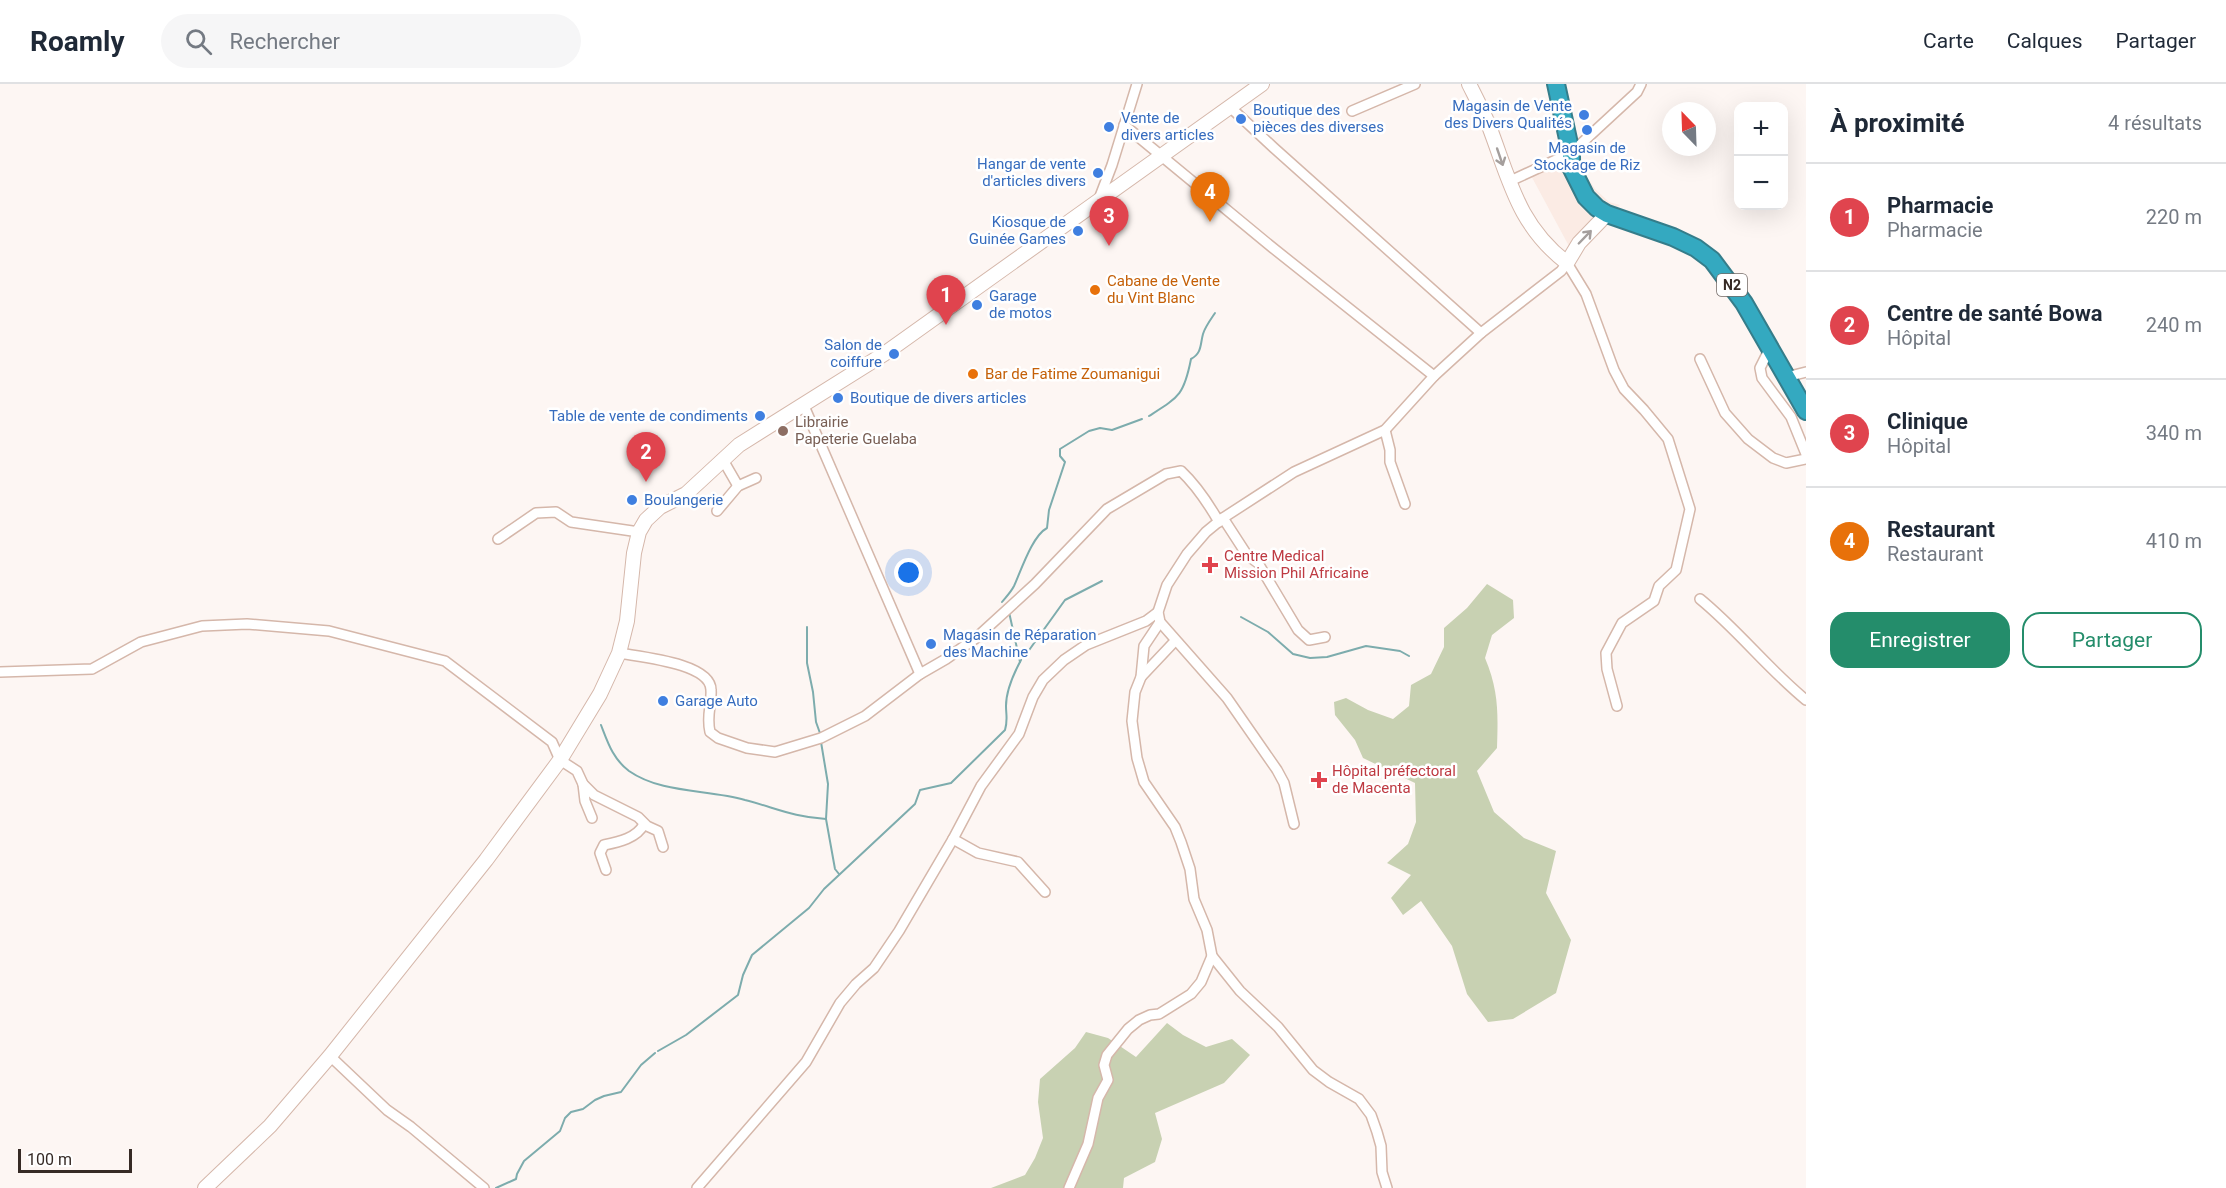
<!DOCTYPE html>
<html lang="fr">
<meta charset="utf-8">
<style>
:root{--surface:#fff;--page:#f6f6f7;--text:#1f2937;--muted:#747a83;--line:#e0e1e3;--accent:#248d6b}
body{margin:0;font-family:Roboto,sans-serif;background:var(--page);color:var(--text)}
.controls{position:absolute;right:18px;top:18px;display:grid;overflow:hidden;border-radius:12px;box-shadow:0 6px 24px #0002}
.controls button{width:54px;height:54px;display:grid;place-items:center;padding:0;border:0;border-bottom:2px solid var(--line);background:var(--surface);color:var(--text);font:30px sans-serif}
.compass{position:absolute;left:1662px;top:18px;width:54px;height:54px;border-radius:50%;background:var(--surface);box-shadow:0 6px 24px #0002;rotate:337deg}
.scale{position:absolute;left:18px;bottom:15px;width:114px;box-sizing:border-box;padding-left:6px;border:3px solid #362a25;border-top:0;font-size:16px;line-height:21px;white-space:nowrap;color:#362a25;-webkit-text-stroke:4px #fff;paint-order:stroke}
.you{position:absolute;left:909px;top:489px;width:21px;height:21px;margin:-15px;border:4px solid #fff;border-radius:50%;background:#1a73e8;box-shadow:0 0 0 9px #1a73e833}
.badge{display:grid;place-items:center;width:39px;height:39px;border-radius:50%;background:var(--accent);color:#fff;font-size:20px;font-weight:700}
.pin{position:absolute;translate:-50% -50px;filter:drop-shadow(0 2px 3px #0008)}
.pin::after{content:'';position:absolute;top:32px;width:21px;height:18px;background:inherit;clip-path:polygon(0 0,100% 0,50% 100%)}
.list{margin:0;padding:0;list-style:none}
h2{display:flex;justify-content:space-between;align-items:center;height:78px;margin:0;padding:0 24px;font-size:26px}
h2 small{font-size:20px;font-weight:400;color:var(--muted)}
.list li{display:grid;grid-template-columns:39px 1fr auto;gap:18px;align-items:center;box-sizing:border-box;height:108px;padding:0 24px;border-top:2px solid var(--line)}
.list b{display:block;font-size:22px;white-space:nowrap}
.list p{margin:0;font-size:20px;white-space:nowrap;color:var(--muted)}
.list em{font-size:20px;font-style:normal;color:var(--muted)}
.actions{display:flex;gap:12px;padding:18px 24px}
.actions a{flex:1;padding:14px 0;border:2px solid var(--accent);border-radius:18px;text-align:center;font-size:21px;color:var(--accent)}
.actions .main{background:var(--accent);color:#fff}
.icon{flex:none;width:33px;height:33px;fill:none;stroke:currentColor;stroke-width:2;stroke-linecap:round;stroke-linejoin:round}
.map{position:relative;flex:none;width:1806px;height:1104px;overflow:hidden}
header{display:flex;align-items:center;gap:36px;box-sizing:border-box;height:84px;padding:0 30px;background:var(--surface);border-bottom:2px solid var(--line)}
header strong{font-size:28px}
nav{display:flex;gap:33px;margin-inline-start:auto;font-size:21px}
.search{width:420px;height:54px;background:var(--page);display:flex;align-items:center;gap:15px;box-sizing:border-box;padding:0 21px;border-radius:33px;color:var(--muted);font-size:22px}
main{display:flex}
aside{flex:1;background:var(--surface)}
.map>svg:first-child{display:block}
.built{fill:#fbebe4}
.green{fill:#c8d1b2}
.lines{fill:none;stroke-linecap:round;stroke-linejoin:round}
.stream{stroke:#7dacad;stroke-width:2}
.street-casing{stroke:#d5b7aa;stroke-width:12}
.secondary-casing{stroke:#d5b7aa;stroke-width:16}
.highway-casing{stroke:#357d8a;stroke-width:20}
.street{stroke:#fff;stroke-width:9}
.secondary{stroke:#fff;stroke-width:14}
.highway{stroke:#34a9c0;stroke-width:16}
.oneway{stroke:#a59f9d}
.shop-dot{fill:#3f7fe0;stroke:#fff;stroke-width:2}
.food-dot{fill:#e8710a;stroke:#fff;stroke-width:2}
.education-dot{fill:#8d6e63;stroke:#fff;stroke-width:2}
.health-dot{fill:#e0444e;stroke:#fff;stroke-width:2}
.labels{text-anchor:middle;stroke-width:5;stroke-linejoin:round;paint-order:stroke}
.shield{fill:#fff;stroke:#726a66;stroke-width:1.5}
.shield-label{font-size:14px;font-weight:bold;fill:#362a25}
.shop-label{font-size:15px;fill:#366cbe;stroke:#fff;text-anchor:start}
.food-label{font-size:15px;fill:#c56008;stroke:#fff;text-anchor:start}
.education-label{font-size:15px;fill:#785e54;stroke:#fff;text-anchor:start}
.health-label{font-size:15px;fill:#be3a42;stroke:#fff;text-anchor:start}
</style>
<header>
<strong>Roamly</strong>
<div class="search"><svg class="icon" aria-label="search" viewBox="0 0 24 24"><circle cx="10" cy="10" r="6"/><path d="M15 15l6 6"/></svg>Rechercher</div>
<nav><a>Carte</a><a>Calques</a><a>Partager</a></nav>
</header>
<main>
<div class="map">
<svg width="1806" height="1104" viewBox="0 0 1806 1104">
<rect width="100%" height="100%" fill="#fdf6f3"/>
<polygon class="built" points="1579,67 1587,93 1595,105 1609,118 1620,121 1576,156 1570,164 1528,86"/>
<g class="green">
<path d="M1487,500l26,16 1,18 -22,17 -7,23c14,33 13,56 12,90l-20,23 17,41 30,26 32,13 -10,42 25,47 -15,53 -43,26 -25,3 -21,-28 -15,-48 -31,-45 -18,14 -12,-17 20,-23 -24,-12 21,-19 8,-22 -1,-39 -52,-25 -8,-18 -20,-25 -1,-13 12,-4 22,12 25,9 16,-13 2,-21 20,-11 13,-27v-19l23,-20z"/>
<polygon points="1167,939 1183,951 1206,963 1232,955 1250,971 1224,999 1155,1029 1162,1055 1155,1078 1124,1094 1123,1104 991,1104 1025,1091 1035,1074 1043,1054 1038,1018 1040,995 1075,964 1086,948 1108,954 1136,973"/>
</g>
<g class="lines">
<g class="stream">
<path d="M1149,332c30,-19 35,-21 42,-57 11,-6 9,-14 12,-25 2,-7 8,-15 12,-21"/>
<path d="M1002,518c4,-5 9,-10 12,-16 7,-15 18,-50 33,-58l2,-18 16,-48 -5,-6v-7l29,-18 11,-3 12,2 30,-11"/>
<polyline points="1009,528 1020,578"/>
<polyline points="1241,533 1268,548 1293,570 1310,574 1327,573 1366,562 1400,567 1409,572"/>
<polyline points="807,543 807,579 813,608 816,638 821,652"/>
<polyline points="1027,569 1065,516 1102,497"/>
<path d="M601,641c7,18 12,34 28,46 33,23 79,18 116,29 31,8 48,17 81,19"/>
<polyline points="821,658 828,700 826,735 835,785 839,790"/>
<path d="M658,967l28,-16 52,-40 5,-20 9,-20 57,-47 15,-19 91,-85 5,-14 31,-7 54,-53c3,-10 1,-15 1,-24 0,-15 8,-33 15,-46"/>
<polyline points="496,1104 516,1095 517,1090 524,1077 560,1047 565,1034 571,1028 583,1025 595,1016 604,1012 621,1008 641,981 655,969"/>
</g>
<g class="street-casing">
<g id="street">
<polyline points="1230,23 1274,64 1481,249"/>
<polyline points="1352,27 1415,0"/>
<polyline points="1124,41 1273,164 1434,292"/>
<polyline points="1508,98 1571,69 1637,8 1641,0"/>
<polyline points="1099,115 1112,81 1137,0"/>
<polyline points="1770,264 1760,284 1762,294 1791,333 1806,370"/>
<polyline points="1700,275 1725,329 1748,355 1773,374 1786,379 1806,375"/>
<polyline points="1786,293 1806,288"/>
<polyline points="804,322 920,590"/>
<polyline points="1385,346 1390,366 1390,378 1405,420"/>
<polyline points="723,376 738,402"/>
<polyline points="717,427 738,402 756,394"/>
<polyline points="1223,434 1247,471 1258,479 1298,546 1309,556 1325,553"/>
<polyline points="498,455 536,429 556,428 571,438 639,448"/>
<path d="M1700,515c38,31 68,70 106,101"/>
<polyline points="1160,538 1144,562 1141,593 1135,608 1132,637 1137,674 1144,698 1175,743 1181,758 1190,785 1194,815 1207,846 1212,872 1240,907 1278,943 1313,986 1329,998 1359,1015 1371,1031 1377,1048 1381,1062 1382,1088 1387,1104"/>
<path d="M619,569c21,4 92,10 92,37 1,15 -5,25 -1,42l8,6 29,10 28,4 46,-14 44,-22 55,-42 26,-15 30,-21 59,-54 72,-75 59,-35 15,-3c16,15 27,32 38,51"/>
<polyline points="0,588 92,585 141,558 202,542 247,540 329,547 445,577 552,658 560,676 577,687 583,700 594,711 638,733 647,742 658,747 663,763"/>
<polyline points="1141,593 1175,557"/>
<polyline points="583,700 585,717 592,734"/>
<polyline points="1294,740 1284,699 1277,686 1227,614 1160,538 1158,528 1167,501 1187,470 1206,448 1223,434 1294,388 1385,346 1434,292 1481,249 1561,187 1567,179 1586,210 1614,286 1624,305 1644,326 1668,355 1690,425 1676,486 1659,502 1654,517 1622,539 1606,569 1607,585 1617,622"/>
<polyline points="953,755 978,769 1018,778 1045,808"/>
<path d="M606,786l-6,-17 4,-8c15,-3 33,-7 40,-21"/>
<polyline points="330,972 387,1026 411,1043 484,1104"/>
<polyline points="697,1104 806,978 840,919 856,900 874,884 899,847 953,755 981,702 1019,650 1033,613 1043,596 1064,576 1086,561 1146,537 1158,528"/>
<polyline points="1069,1104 1088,1060 1098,1014 1108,996 1104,981 1107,971 1128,945 1139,936 1150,931 1159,930 1191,910 1201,898 1212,872"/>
</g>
</g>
<g class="secondary-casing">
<g id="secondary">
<path d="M1469,0c7,14 14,27 20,42 21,55 29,99 78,137l12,-20 28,-29"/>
<polyline points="205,1104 270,1042 330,972 486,776 560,676 600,610 619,569 627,537 634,469 639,448 646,436 660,423 686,410 739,361 884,270 1262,0"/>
</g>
</g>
<g class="highway-casing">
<polyline id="highway" points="1556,0 1571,69 1571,83 1586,113 1597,124 1607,130 1673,153 1696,164 1712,176 1744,219 1806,327"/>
</g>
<use href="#street" class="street"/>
<use href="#secondary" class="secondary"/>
<use href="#highway" class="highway"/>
</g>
<defs><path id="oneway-shaft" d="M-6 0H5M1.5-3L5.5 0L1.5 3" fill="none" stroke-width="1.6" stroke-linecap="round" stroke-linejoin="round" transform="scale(1.5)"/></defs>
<g class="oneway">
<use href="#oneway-shaft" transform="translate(1500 73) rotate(71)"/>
<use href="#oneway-shaft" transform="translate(1585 153) rotate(-46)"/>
</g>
<g class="shop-dot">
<circle cx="1584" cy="31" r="6"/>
<circle cx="1241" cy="35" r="6"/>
<circle cx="1109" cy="43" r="6"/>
<circle cx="1587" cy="46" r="6"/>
<circle cx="1098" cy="89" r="6"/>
<circle cx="1078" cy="147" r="6"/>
<circle cx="977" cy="221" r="6"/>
<circle cx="894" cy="270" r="6"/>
<circle cx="838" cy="314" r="6"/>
<circle cx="760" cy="332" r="6"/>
<circle cx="632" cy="416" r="6"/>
<circle cx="931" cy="560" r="6"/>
<circle cx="663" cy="617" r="6"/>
</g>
<g class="food-dot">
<circle cx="1095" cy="206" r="6"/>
<circle cx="973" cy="290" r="6"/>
</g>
<circle class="education-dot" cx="783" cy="347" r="6"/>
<g class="health-dot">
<path d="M1207 472h6v6h6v6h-6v6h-6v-6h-6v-6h6z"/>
<path d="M1316 687h6v6h6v6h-6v6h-6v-6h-6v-6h6z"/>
</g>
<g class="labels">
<rect class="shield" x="1717" y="190" width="30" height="22" rx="4.5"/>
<g class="shield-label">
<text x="1732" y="206">N2</text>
</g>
<g class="shop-label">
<text x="1572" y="27" text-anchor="end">Magasin de Vente<tspan x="1572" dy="17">des Divers Qualités</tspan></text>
<text x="1253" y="31">Boutique des<tspan x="1253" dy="17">pièces des diverses</tspan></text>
<text x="1121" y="39">Vente de<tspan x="1121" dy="17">divers articles</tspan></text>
<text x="1587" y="69" text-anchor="middle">Magasin de<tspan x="1587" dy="17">Stockage de Riz</tspan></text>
<text x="1086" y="85" text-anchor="end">Hangar de vente<tspan x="1086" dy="17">d'articles divers</tspan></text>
<text x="1066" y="143" text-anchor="end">Kiosque de<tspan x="1066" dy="17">Guinée Games</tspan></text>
<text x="989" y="217">Garage<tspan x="989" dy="17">de motos</tspan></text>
<text x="882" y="266" text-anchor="end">Salon de<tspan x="882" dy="17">coiffure</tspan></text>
<text x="850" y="319">Boutique de divers articles</text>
<text x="748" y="337" text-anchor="end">Table de vente de condiments</text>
<text x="644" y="421">Boulangerie</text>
<text x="943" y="556">Magasin de Réparation<tspan x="943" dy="17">des Machine</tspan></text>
<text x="675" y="622">Garage Auto</text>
</g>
<g class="food-label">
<text x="1107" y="202">Cabane de Vente<tspan x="1107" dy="17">du Vint Blanc</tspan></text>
<text x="985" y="295">Bar de Fatime Zoumanigui</text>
</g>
<g class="education-label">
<text x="795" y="343">Librairie<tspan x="795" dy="17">Papeterie Guelaba</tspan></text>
</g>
<g class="health-label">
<text x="1224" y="477">Centre Medical<tspan x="1224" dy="17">Mission Phil Africaine</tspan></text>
<text x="1332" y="692">Hôpital préfectoral<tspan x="1332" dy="17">de Macenta</tspan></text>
</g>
</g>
</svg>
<div class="controls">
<button>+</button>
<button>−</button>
</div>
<svg class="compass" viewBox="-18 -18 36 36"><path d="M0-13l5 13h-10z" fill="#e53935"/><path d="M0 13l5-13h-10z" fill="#747a83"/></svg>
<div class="scale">100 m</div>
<div class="you"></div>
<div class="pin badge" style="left:946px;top:241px;background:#e0444e">1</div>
<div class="pin badge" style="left:646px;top:398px;background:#e0444e">2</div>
<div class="pin badge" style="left:1109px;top:162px;background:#e0444e">3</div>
<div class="pin badge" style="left:1210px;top:138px;background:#e8710a">4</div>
</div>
<aside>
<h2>À proximité<small>4 résultats</small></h2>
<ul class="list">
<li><span class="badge" style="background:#e0444e">1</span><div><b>Pharmacie</b><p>Pharmacie</p></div><em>220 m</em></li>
<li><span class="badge" style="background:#e0444e">2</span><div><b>Centre de santé Bowa</b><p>Hôpital</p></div><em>240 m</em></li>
<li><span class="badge" style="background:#e0444e">3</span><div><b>Clinique</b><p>Hôpital</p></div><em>340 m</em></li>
<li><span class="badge" style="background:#e8710a">4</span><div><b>Restaurant</b><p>Restaurant</p></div><em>410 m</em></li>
</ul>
<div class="actions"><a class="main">Enregistrer</a><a>Partager</a></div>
</aside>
</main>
